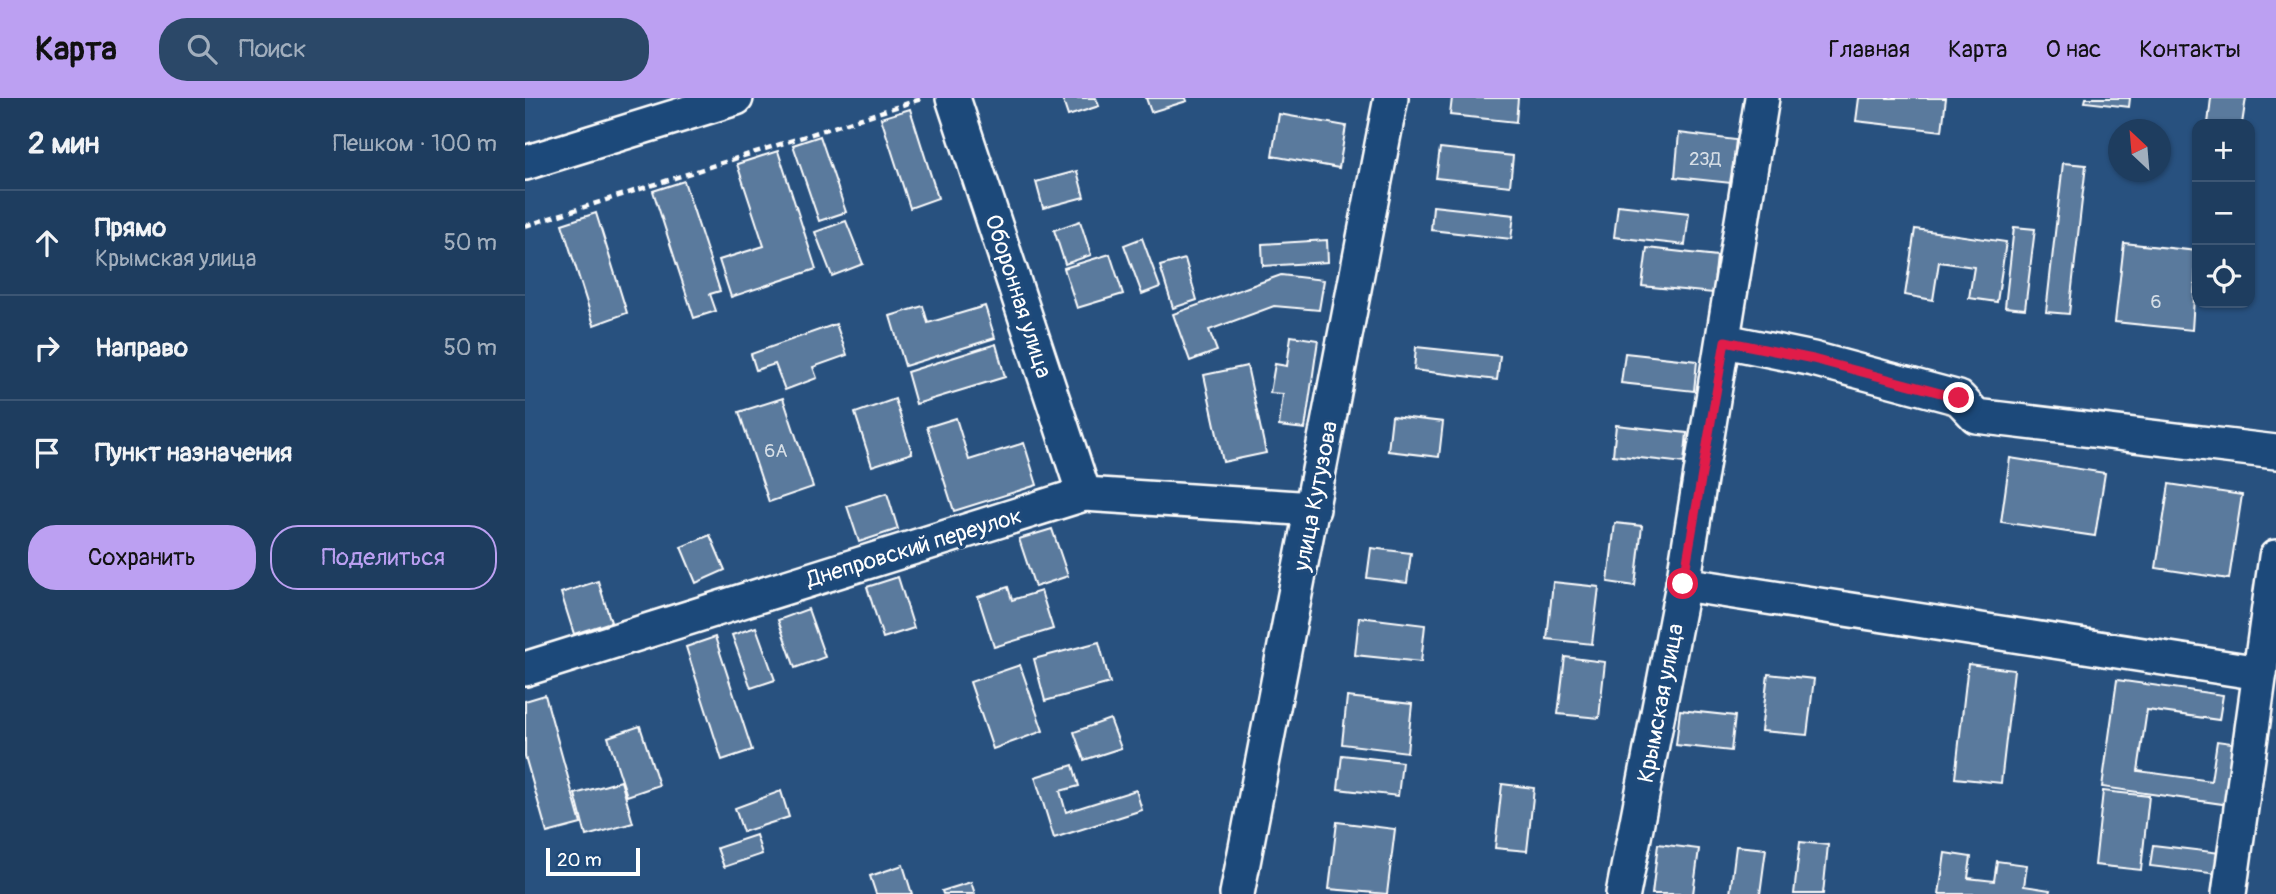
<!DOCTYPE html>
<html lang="ru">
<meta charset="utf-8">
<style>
:root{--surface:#1e3d5f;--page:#2b4868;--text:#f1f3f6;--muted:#a1aebd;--line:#3c5674;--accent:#bca0f2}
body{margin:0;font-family:Pangolin,sans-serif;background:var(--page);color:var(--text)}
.controls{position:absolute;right:21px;top:21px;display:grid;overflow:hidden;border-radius:14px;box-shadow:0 2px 5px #0004}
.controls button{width:63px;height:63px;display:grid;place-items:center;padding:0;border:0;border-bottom:2px solid var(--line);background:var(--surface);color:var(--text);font:35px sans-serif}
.compass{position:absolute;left:1583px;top:21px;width:63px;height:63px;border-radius:50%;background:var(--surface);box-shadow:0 2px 5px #0004;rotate:334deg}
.scale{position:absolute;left:21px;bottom:18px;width:94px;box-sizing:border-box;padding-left:7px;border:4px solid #fff;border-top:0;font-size:19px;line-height:24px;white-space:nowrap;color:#fff;-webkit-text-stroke:5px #1f4a7a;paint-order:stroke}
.stop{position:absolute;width:21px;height:21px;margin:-16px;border:5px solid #e11d48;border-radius:50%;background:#fff}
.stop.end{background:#e11d48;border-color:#fff;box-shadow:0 2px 7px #0008}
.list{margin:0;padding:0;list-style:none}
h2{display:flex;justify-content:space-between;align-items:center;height:91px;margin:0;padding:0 28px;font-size:30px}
h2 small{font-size:23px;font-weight:400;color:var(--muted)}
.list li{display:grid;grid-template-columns:46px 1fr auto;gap:21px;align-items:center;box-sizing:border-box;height:105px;padding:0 28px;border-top:2px solid var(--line)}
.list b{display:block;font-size:26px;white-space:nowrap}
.list p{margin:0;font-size:23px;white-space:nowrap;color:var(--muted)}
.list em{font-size:23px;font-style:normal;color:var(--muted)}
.actions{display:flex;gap:14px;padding:21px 28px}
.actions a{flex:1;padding:16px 0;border:2px solid var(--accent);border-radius:28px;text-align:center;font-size:24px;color:var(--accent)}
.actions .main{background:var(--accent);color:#111}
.icon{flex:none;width:38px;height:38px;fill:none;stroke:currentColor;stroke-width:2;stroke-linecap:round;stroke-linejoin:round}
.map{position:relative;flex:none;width:1751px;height:796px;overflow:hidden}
header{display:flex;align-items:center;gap:42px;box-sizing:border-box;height:98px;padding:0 35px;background:var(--accent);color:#111}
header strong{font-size:33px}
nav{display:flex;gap:38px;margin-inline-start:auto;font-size:24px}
.search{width:490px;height:63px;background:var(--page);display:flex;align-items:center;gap:18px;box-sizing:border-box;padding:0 24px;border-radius:28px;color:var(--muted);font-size:26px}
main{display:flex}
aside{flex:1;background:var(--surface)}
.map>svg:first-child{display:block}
.building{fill:#5a7a9d;stroke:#fff;stroke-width:2}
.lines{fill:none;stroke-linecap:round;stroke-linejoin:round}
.minor-casing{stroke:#fff;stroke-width:38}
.path{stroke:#fff;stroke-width:4.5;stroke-dasharray:7 5;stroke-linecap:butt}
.minor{stroke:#1f4a7a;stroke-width:33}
.route{stroke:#e11d48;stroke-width:9}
.labels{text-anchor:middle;stroke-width:7;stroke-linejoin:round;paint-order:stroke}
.number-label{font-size:19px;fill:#d6dee6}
.street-label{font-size:23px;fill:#fff;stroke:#1f4a7a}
</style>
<header>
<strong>Карта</strong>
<div class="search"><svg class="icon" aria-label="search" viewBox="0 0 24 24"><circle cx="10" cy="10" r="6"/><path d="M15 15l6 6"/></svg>Поиск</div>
<nav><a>Главная</a><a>Карта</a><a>О нас</a><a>Контакты</a></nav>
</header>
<main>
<aside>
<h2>2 мин<small>Пешком · 100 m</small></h2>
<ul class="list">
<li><svg class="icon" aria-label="ahead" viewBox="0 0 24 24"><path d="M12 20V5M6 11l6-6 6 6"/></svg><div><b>Прямо</b><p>Крымская улица</p></div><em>50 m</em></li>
<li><svg class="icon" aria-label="right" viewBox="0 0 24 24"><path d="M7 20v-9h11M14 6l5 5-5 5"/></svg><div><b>Направо</b></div><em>50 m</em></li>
<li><svg class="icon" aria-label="arrive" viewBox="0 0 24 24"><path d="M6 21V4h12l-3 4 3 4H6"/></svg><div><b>Пункт назначения</b></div></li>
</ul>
<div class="actions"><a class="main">Сохранить</a><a>Поделиться</a></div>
</aside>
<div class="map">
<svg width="1751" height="796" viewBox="0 0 1751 796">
<rect width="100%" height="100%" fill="#28517f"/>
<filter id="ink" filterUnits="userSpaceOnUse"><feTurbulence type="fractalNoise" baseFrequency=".0143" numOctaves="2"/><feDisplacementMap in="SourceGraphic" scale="14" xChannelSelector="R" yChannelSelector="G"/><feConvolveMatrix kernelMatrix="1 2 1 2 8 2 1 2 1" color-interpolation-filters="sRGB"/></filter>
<g filter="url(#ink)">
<g class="building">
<polygon points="537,0 571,0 574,8 543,18"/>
<polygon points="621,0 661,0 662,3 626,14"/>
<polygon points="927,0 993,0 991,24 925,17"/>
<polygon points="1334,0 1421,0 1417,33 1331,23"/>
<polygon points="1561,0 1605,0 1604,9 1560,4"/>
<polygon points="1686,0 1721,0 1717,26 1683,26"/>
<polygon points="385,11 413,100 385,110 356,20"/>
<polygon points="754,16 821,28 814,70 747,58"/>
<polygon points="1154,35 1211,42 1206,85 1150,79"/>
<polygon points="295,38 321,114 294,123 268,47"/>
<polygon points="915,50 988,58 985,88 911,80"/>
<polygon points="253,53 291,171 206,199 194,162 239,148 212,66"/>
<polygon points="1538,65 1561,67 1544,216 1521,214"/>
<polygon points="552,73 559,99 518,110 511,84"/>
<polygon points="159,83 195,193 185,196 191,213 169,220 128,93"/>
<polygon points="1093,107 1164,115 1160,147 1089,139"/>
<polygon points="908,108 989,117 986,141 906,132"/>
<polygon points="71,115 102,215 69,227 37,126"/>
<polygon points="321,123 338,166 307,178 290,134"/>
<polygon points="555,123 566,157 540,166 529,132"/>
<polygon points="1489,129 1510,131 1500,211 1480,209"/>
<polygon points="1390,131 1481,144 1472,204 1444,200 1449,169 1414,164 1408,202 1380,197"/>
<polygon points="617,140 635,189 617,196 599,147"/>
<polygon points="802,142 803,164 738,168 737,146"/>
<polygon points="1599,145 1672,153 1667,232 1590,224"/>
<polygon points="1122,150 1192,158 1188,195 1117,188"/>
<polygon points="585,156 598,196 552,210 539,170"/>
<polygon points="660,161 672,202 648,210 635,168"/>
<polygon points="756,177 799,182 794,212 749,208 684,232 692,253 665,263 648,216"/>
<polygon points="398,208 403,225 460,208 470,240 380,268 365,218"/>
<polygon points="311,226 322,257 288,269 292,280 260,292 250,266 231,272 226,256"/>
<polygon points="766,238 793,242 780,331 754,328 758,296 745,295 750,266 762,268"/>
<polygon points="471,246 480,279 391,306 382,274"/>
<polygon points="891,249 975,258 972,282 889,272"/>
<polygon points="1100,255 1172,263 1169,293 1096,285"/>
<polygon points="722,268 741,355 698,364 679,277"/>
<polygon points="258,300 288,389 244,404 214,314"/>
<polygon points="370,301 387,355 347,368 330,315"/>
<polygon points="867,318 918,324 914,359 863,353"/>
<polygon points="431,320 444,362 499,345 512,387 429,413 402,329"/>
<polygon points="1091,327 1162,335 1159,365 1088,357"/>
<polygon points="1485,360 1580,375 1570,438 1476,424"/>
<polygon points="1644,386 1717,397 1704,481 1631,470"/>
<polygon points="362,395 373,431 334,444 322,408"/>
<polygon points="1090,425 1117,428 1110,488 1083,484"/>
<polygon points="527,431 543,478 510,489 494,441"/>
<polygon points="185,437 200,472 171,485 156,449"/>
<polygon points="846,450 886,455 882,485 842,480"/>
<polygon points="373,479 389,530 358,540 342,489"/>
<polygon points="73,483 86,524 49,536 36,495"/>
<polygon points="1028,484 1074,489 1067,546 1022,541"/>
<polygon points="483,489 487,502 516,493 528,531 469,549 453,499"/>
<polygon points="283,511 300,559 270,570 253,522"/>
<polygon points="834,519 900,527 896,564 830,557"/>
<polygon points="231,529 250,582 226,590 207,537"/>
<polygon points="190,539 227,652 197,662 161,549"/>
<polygon points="574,544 585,585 520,603 509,561"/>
<polygon points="1040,559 1080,564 1074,620 1033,616"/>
<polygon points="1443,566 1489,572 1476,685 1430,680"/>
<polygon points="495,567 518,633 468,651 445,584"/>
<polygon points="1243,576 1289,581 1282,637 1236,633"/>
<polygon points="1592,582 1698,597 1694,622 1622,612 1613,673 1686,683 1692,643 1714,646 1705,707 1577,689"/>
<polygon points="20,597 56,726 22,735 0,658 0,603"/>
<polygon points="822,599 887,606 882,654 817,646"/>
<polygon points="1155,612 1210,618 1206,653 1151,647"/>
<polygon points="585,621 596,650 559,662 549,634"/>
<polygon points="115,628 134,687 102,698 83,639"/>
<polygon points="817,657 877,664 873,698 813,691"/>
<polygon points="548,667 554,688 535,693 541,714 611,692 617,712 529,740 510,679"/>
<polygon points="96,683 108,725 61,738 50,696"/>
<polygon points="977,686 1009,690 1002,753 970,750"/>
<polygon points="256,693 264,719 218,734 210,710"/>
<polygon points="1578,693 1624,698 1616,772 1570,767"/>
<polygon points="812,724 870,731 862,796 804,791"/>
<polygon points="231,737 237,756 199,769 192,750"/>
<polygon points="1275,744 1303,747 1298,796 1269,796"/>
<polygon points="1133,746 1174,751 1168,796 1127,796"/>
<polygon points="1628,747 1696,755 1693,776 1625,768"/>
<polygon points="1211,748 1241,751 1235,796 1205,796"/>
<polygon points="1420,755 1446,759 1443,780 1469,783 1472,763 1502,767 1499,788 1525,792 1524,796 1414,796"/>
<polygon points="378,767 387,796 351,796 345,778"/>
<polygon points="446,784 450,796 418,796 417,793"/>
</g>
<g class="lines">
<g class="minor-casing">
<g id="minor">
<polyline points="428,0 559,396"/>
<polyline points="0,65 211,0"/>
<polyline points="1200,243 1288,261 1434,300 1451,318 1751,354"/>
<polyline points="1158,486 1735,575"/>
<polyline points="0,571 559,396 788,411"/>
<polyline points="712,796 866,0"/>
<polyline points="1098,796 1158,486 1237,0"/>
<polyline points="1704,796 1751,459"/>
</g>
</g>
<polyline class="path" points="0,128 396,1"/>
<use href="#minor" class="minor"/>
</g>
</g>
<g class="lines" filter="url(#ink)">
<polyline class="route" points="1158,486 1200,243 1288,261 1434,300"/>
</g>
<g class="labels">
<g class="number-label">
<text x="1180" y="67">23Д</text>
<text x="1631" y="210">6</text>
<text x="251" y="359">6А</text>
</g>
<g class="street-label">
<text transform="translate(494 198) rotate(72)" y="8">Оборонная улица</text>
<text transform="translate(790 398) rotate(-79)" y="8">улица Кутузова</text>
<text transform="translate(389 449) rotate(-17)" y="8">Днепровский переулок</text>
<text transform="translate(1135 605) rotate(-79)" y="8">Крымская улица</text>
</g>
</g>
</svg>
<div class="controls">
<button>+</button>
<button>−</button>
<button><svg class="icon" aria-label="locate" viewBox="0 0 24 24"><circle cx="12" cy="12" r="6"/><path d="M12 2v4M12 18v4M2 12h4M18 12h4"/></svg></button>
</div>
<svg class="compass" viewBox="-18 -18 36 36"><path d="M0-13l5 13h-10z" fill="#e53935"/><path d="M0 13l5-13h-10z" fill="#a1aebd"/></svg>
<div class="scale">20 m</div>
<div class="stop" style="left:1158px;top:486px"></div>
<div class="stop end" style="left:1434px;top:300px"></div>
</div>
</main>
